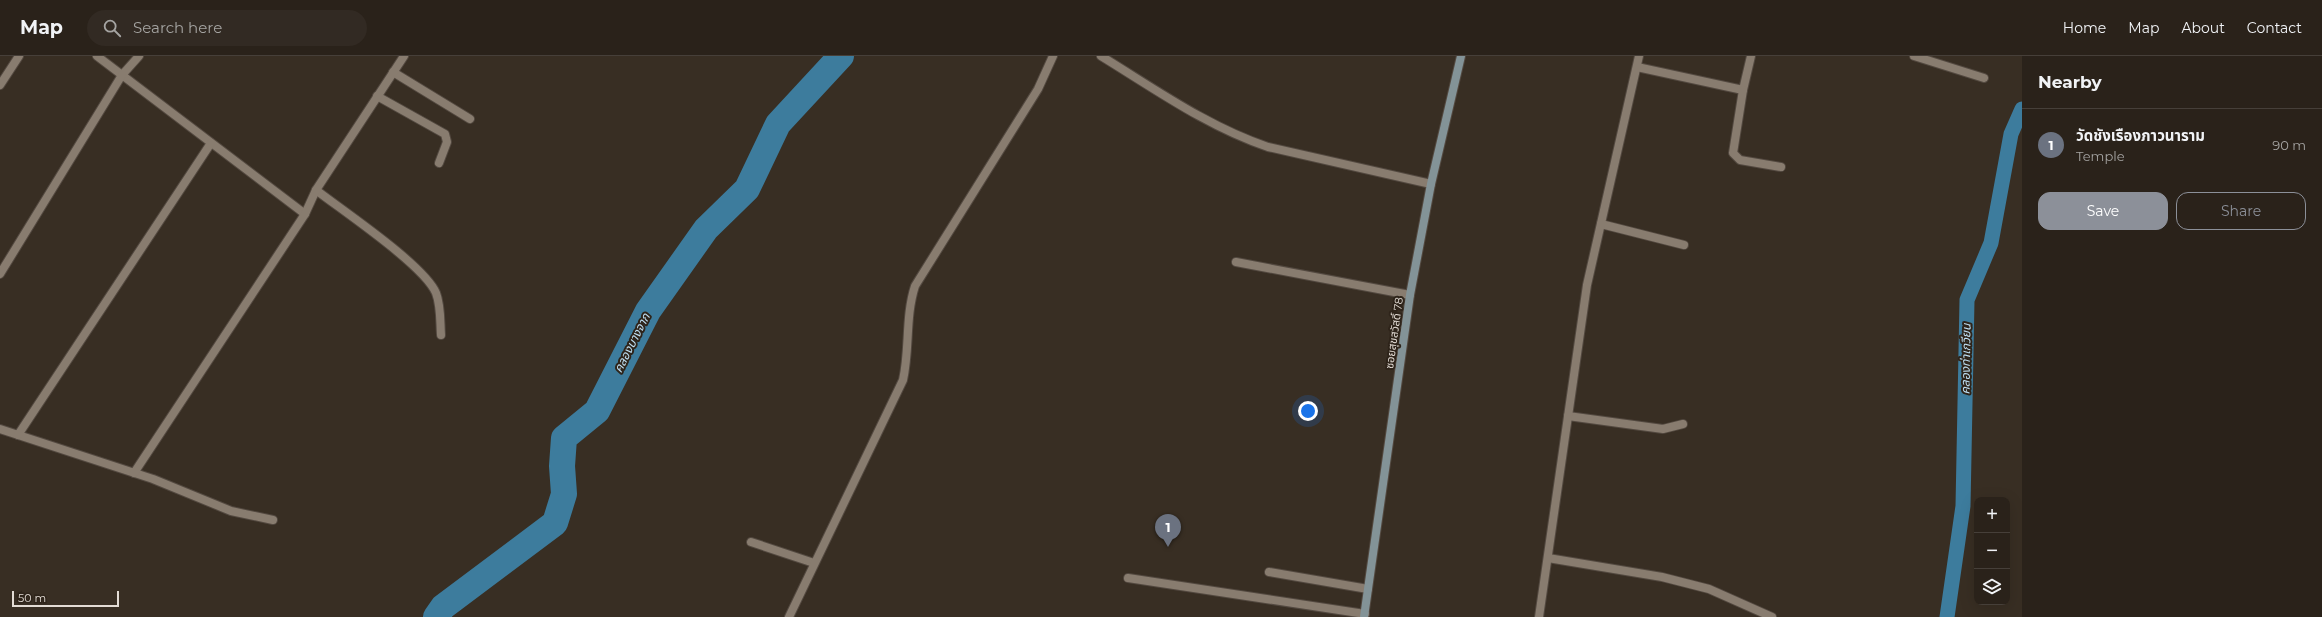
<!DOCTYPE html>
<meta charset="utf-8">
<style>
:root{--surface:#2a221a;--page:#322a23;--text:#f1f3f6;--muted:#a5a4a2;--line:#463f39;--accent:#8c9099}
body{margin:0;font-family:Montserrat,"Noto Sans Thai",sans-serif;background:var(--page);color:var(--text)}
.controls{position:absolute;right:12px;bottom:12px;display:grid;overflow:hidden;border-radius:8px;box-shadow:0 4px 16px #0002}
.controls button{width:36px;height:36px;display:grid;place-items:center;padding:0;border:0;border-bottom:1px solid var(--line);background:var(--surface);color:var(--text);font:20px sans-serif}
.scale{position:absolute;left:12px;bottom:10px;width:107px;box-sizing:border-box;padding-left:4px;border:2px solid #e3dcd5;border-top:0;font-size:11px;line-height:14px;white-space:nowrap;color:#e3dcd5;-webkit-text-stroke:3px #2e241a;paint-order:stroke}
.you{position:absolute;left:1308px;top:355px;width:14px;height:14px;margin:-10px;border:3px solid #fff;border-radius:50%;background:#1a73e8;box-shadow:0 0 0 6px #1a73e833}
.badge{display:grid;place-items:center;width:26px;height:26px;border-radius:50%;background:var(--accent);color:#fff;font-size:13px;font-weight:700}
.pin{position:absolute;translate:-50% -33px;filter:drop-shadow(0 1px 2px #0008)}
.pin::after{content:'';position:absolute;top:21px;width:14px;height:12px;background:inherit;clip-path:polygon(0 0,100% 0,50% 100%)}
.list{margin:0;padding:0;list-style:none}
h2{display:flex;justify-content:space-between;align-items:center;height:52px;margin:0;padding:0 16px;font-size:17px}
h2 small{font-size:13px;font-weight:400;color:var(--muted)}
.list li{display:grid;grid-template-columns:26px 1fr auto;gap:12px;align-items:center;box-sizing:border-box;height:72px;padding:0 16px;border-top:1px solid var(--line)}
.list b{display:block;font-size:15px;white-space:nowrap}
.list p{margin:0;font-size:13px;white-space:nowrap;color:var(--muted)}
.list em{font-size:13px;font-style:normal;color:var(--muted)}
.actions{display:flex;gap:8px;padding:12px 16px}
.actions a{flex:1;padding:9px 0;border:1px solid var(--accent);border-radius:12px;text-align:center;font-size:14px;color:var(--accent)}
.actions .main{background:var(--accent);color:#fff}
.icon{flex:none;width:22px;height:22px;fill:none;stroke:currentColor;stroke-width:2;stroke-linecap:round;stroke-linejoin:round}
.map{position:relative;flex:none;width:2022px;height:561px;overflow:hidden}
header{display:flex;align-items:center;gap:24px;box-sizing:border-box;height:56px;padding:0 20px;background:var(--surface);border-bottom:1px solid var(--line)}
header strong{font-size:19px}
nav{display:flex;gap:22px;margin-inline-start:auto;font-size:14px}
.search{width:280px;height:36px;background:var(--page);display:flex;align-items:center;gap:10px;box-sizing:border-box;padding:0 14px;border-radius:22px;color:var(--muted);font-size:15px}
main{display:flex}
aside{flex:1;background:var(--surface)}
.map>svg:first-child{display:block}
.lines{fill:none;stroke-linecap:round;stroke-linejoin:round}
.canal{stroke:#3d7c9d;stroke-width:15}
.river{stroke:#3d7c9d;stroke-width:26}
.lane-casing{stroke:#534940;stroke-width:10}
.street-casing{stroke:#534940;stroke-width:10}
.secondary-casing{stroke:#534940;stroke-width:10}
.lane{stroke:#887c6f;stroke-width:8}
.street{stroke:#887c6f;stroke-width:8}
.secondary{stroke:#839397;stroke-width:8}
.labels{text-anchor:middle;stroke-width:4;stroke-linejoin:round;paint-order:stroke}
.street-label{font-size:11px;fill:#e3dcd5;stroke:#2e241a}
.water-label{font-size:12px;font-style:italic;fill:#c0e1f5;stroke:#2e241a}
</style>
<header>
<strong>Map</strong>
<div class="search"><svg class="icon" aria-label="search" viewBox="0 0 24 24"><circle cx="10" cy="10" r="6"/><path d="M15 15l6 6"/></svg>Search here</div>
<nav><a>Home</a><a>Map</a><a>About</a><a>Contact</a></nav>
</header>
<main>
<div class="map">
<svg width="2022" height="561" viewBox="0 0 2022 561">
<rect width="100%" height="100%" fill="#382e23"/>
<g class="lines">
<polyline class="canal" points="1947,561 1963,450 1967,244 1991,187 2011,78 2022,53"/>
<polyline class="river" points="436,561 443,551 555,467 564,438 562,410 564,382 597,355 648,255 706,173 747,133 778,68 841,0"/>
<g class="lane-casing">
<g id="lane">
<polyline points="377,40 445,78 447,86 439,107"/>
<polyline points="751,486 814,507"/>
<polyline points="1128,522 1365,558"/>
</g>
</g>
<g class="street-casing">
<g id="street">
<polyline points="97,0 305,158"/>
<path d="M1101,0c54,33 107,71 167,91l163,37"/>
<polyline points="1914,0 1984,22"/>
<polyline points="1637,11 1743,34 1751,0"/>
<polyline points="393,16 470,63"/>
<polyline points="0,29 19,0"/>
<polyline points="1743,34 1733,97 1740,104 1781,111"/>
<path d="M316,134c27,21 108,75 120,103 5,13 4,28 5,42"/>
<polyline points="1601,168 1684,189"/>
<polyline points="1236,206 1410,239"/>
<polyline points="0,218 122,19 139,0"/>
<polyline points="1568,360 1663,373 1683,368"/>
<polyline points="0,373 153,423 231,455 273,464"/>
<polyline points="18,379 211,87"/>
<polyline points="134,417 305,158 316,134 404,0"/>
<polyline points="1548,502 1662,521 1709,533 1772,561"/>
<polyline points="1269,516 1368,533"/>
<path d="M789,561l114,-237c7,-31 2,-63 12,-94l123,-197 15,-33"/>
<polyline points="1539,561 1587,229 1639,0"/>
</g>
</g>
<g class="secondary-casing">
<polyline id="secondary" points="1364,561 1410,239 1431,128 1461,0"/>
</g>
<use href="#lane" class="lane"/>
<use href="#street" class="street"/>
<use href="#secondary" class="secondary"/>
</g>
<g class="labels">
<g class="street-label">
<text transform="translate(1394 277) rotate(-82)" y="4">ซอยสุขสวัสดิ์ 78</text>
</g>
<g class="water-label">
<text transform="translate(632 287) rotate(-63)" y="4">คลองบางจาก</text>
<text transform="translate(1966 303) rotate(-89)" y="4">คลองท่าเกวียน</text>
</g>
</g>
</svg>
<div class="controls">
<button>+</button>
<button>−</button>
<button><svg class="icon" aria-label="layers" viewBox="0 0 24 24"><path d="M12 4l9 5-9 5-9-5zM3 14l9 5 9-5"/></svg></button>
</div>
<div class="scale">50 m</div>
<div class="you"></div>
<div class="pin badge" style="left:1168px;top:491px;background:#6b7280">1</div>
</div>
<aside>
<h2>Nearby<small></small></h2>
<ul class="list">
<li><span class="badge" style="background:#6b7280">1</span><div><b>วัดชังเรืองภาวนาราม</b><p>Temple</p></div><em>90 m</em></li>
</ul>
<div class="actions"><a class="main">Save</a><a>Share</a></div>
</aside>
</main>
